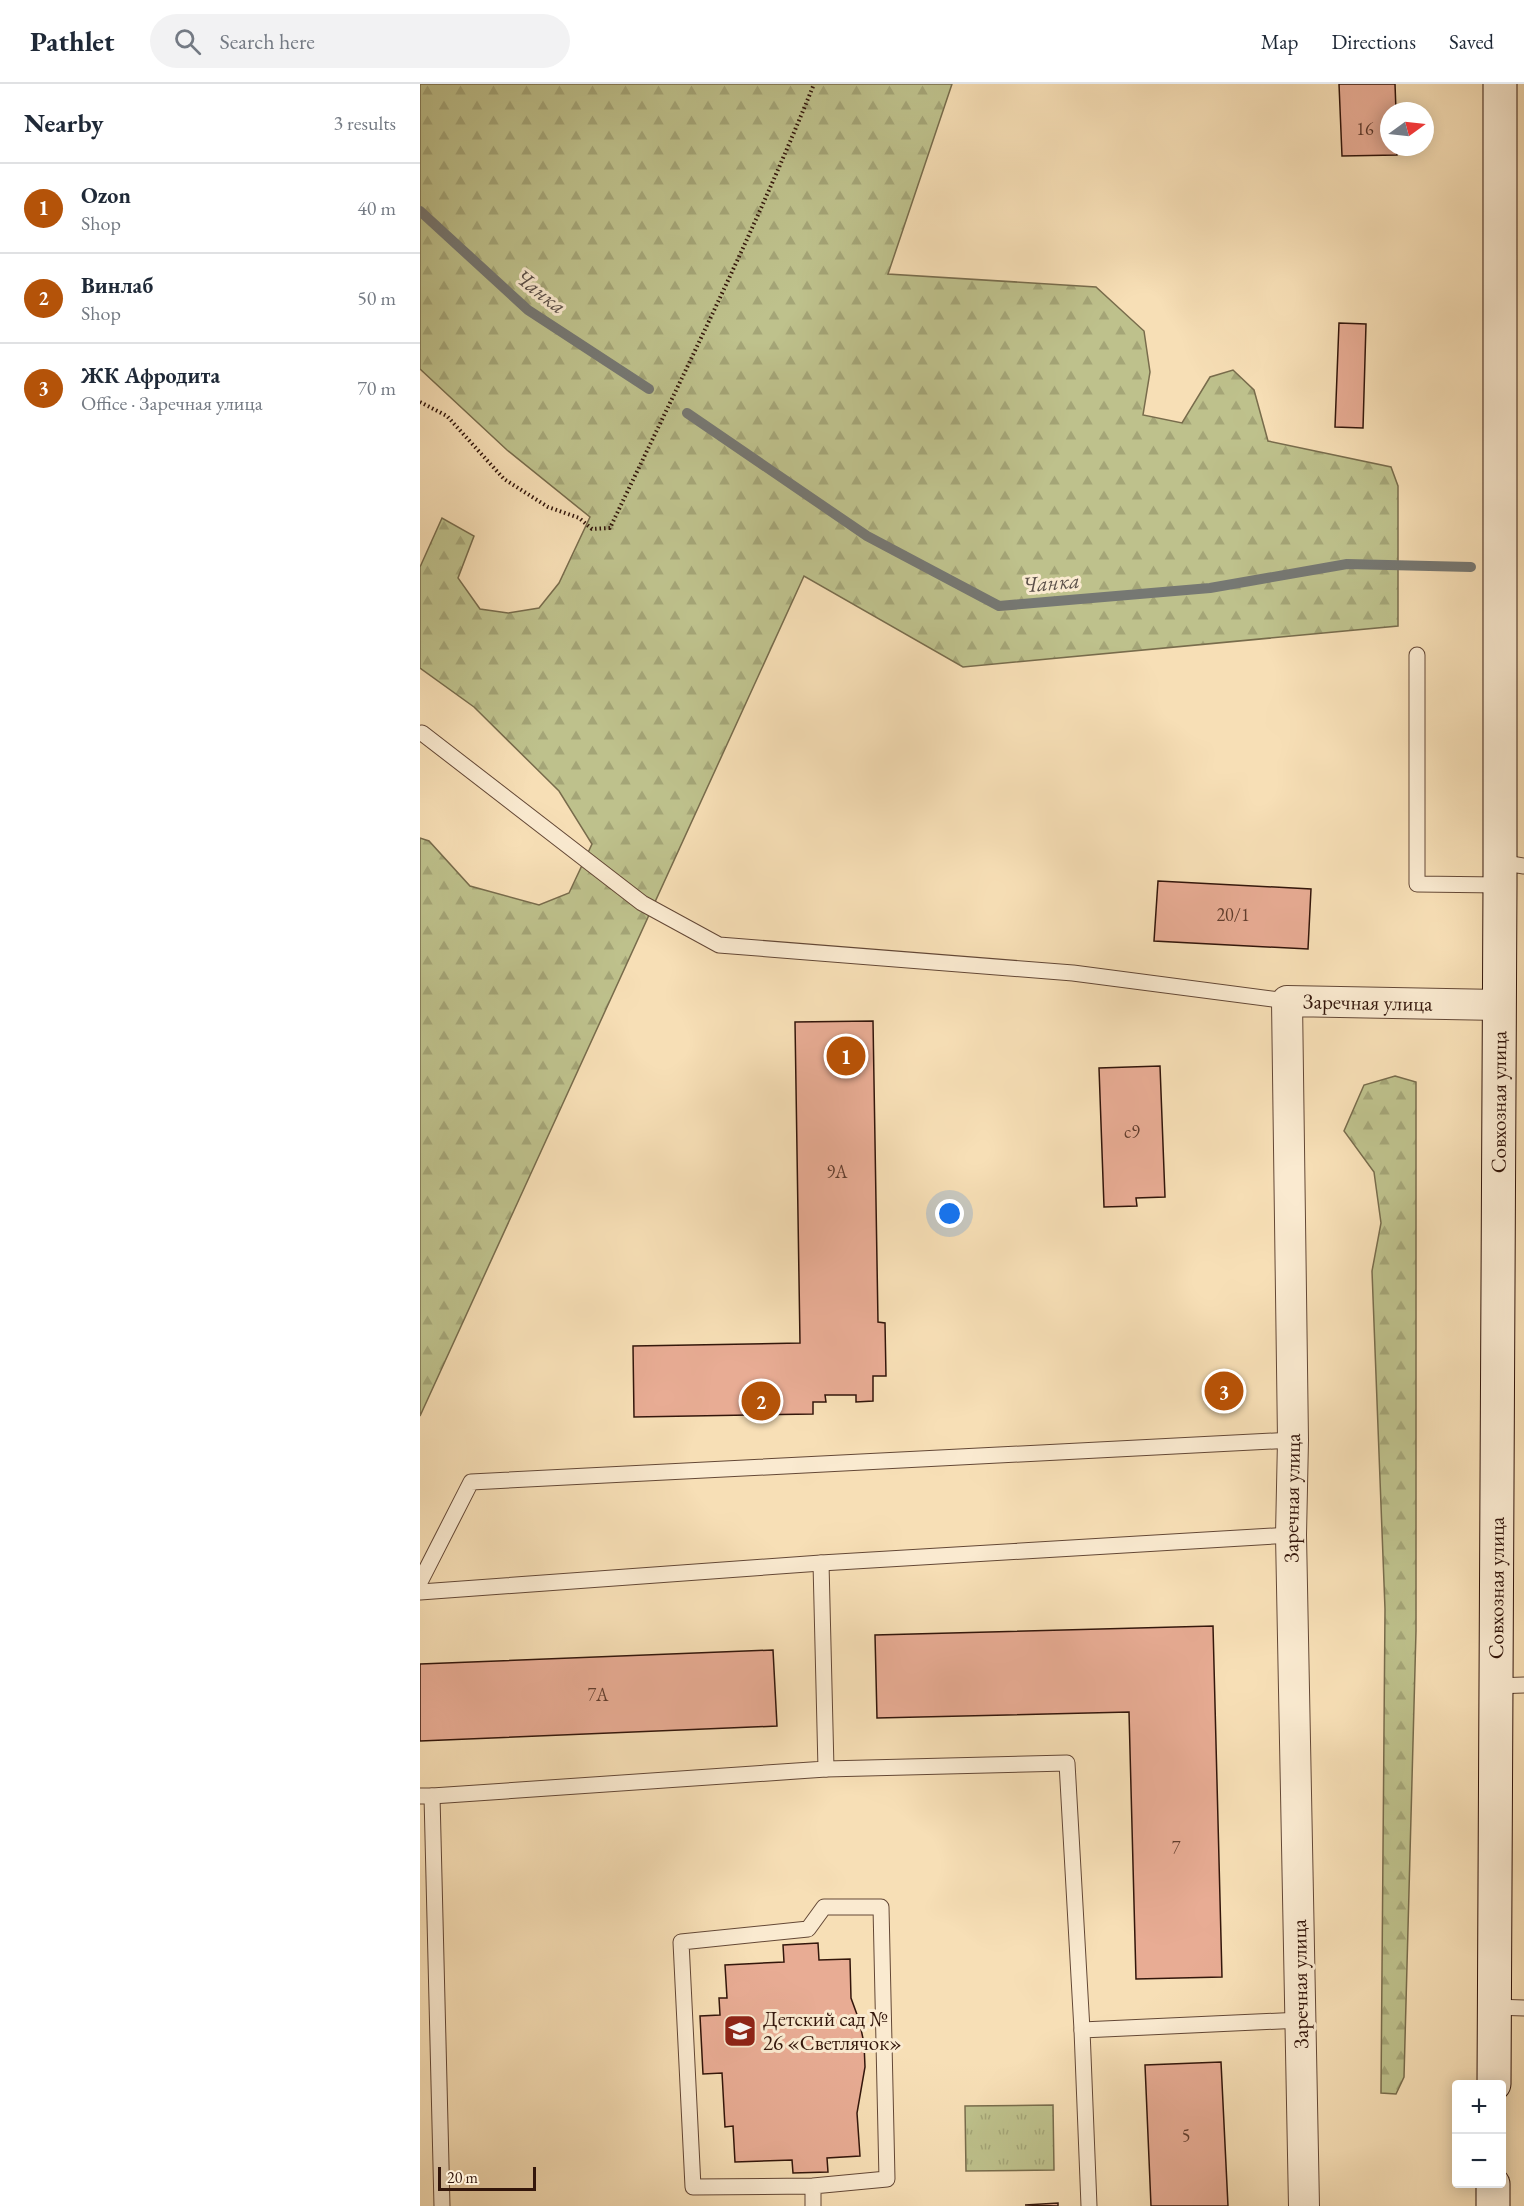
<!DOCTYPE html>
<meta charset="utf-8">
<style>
:root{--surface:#fff;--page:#f2f2f3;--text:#1f2937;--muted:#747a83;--line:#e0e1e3;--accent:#b45309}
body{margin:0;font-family:"EB Garamond",serif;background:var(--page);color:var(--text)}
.controls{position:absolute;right:18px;bottom:18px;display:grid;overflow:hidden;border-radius:6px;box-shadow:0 3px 15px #0003}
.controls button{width:54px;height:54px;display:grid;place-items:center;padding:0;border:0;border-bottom:2px solid var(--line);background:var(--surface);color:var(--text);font:30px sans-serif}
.compass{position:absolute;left:960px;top:18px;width:54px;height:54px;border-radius:50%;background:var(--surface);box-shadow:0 3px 15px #0003;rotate:75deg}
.scale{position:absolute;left:18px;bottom:15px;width:98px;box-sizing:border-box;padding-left:6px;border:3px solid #33160b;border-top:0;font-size:16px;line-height:21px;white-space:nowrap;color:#33160b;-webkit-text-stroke:4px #faead0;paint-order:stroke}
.you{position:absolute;left:530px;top:1130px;width:21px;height:21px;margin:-15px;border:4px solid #fff;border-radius:50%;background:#1a73e8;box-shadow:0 0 0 9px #1a73e833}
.badge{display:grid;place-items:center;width:39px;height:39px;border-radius:50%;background:var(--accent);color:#fff;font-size:20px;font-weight:700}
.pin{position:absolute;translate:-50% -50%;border:3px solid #fff;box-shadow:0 2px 6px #0006}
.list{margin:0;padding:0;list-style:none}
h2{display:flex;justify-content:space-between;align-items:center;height:78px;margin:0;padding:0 24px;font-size:26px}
h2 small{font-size:20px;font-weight:400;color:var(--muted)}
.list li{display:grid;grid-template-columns:39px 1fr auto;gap:18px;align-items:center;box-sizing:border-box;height:90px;padding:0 24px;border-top:2px solid var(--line)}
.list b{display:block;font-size:22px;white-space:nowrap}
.list p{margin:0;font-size:20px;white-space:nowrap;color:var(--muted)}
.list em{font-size:20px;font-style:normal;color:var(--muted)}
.icon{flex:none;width:33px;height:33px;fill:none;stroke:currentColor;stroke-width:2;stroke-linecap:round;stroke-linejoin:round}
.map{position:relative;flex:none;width:1104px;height:2122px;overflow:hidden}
header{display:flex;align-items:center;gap:36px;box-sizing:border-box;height:84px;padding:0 30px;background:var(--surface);border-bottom:2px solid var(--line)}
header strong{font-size:28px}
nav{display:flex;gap:33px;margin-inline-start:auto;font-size:21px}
.search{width:420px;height:54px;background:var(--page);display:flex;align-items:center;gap:15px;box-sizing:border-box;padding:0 21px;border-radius:33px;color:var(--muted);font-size:22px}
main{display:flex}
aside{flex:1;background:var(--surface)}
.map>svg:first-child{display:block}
.grass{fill:url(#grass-tufts);stroke:#786c4c;stroke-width:1.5}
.forest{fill:url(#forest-firs);stroke:#786c4c;stroke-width:1.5}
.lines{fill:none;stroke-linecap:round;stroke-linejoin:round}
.stream{stroke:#767873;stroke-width:10}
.building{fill:#e8ac94;stroke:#33160b;stroke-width:1.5}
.service-casing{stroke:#644836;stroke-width:17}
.minor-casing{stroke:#644836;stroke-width:32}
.secondary-casing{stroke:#33160b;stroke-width:35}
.path{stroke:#33160b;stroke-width:4;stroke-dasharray:1.5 3;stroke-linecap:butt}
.service{stroke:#faead0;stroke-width:15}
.minor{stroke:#faead0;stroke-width:30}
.secondary{stroke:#faead0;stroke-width:33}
.labels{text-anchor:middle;stroke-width:6;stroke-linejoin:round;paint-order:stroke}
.number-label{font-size:18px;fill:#603c2d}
.street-label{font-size:21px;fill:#33160b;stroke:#faead0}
.poi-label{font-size:21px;fill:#33160b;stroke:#faead0;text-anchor:start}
.water-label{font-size:22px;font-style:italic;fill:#5a4f48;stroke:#faead0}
</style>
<header>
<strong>Pathlet</strong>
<div class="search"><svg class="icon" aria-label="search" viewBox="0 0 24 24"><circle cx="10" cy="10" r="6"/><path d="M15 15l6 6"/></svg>Search here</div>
<nav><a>Map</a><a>Directions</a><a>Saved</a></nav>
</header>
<main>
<aside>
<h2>Nearby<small>3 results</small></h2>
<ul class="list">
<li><span class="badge">1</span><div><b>Ozon</b><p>Shop</p></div><em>40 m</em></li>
<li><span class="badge">2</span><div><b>Винлаб</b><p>Shop</p></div><em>50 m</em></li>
<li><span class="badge">3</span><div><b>ЖК Афродита</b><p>Office · Заречная улица</p></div><em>70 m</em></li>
</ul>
</aside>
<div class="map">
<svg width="1104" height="2122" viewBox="0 0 1104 2122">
<defs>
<pattern id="grass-tufts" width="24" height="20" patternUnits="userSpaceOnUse" patternTransform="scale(1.5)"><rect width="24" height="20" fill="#bec18c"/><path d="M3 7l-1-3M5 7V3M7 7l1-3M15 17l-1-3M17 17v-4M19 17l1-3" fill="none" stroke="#a4a577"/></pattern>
<pattern id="forest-firs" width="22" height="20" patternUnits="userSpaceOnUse" patternTransform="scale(1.5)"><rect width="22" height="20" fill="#bec18c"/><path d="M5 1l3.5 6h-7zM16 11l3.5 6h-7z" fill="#a4a577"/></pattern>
</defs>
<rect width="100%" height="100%" fill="#f7dfb6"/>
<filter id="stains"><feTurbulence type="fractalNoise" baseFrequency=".00333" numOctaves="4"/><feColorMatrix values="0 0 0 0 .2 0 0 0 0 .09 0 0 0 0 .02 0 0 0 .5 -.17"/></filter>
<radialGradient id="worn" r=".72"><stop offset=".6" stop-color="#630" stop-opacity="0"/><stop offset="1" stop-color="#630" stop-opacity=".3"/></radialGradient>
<polygon class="grass" points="633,2021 634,2086 546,2087 545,2022"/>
<g class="forest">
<polygon points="0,0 532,0 468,190 676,203 724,247 730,288 723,331 762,339 790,293 813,286 834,306 848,357 971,383 978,402 978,542 543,583 384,492 0,1332 0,754 9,757 50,802 119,821 149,809 172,760 139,707 54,623 0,584 0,483 22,434 54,452 38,494 60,525 88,529 119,524 139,499 170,433 87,366 0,285"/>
<polygon points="975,992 996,998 996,1547 984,1993 976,2010 961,2009 965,1525 952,1187 961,1139 954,1088 924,1047 944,1001"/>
</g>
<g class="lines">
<g class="stream">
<polyline points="0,127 108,226 229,305"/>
<polyline points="267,329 447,452 579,522 790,504 927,480 1051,483"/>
</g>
</g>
<g class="building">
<polygon points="919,0 975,0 976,27 969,27 969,63 977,63 977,71 922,72"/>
<polygon points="919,239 946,240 943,344 915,343"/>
<polygon points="738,797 891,805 888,865 734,857"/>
<polygon points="453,937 458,1238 465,1239 466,1292 453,1292 453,1317 436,1318 436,1311 405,1311 406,1318 393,1318 393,1330 214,1333 213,1262 380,1259 375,938"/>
<polygon points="740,982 745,1113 716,1114 717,1122 684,1123 679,984"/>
<polygon points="793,1542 802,1893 716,1895 709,1628 457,1634 455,1551"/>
<polygon points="353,1566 357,1642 0,1657 0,1580"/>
<polygon points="398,1859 399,1876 430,1875 431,1914 439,1936 444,1959 445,1983 437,2029 440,2072 407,2074 408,2088 373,2089 372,2076 315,2078 313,2042 305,2043 302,1989 283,1990 280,1932 300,1931 299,1914 307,1914 305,1881 364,1878 363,1861"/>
<polygon points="801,1978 808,2122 731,2122 725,1981"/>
<polygon points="638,2119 638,2122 605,2121"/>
</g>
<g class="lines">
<g class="service-casing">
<g id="service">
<polyline points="997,571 997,800 1080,801"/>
<polyline points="2,649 222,819 299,861 653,889 867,917"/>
<polyline points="1079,778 1104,782"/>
<polyline points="0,1498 51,1398 873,1356"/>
<polyline points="0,1508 401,1479 871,1451"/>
<polyline points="1075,1602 1104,1601"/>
<polyline points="406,1685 647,1679 662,1946"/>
<polyline points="0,1712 12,1712 22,2122"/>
<polyline points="12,1712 406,1685 401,1479"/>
<polyline points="1074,1923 1104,1924"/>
<polyline points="393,2102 467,2095 461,1823 404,1823 388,1845 261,1858 273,2103 393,2102 393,2122"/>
<polyline points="669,2122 662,1946 881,1936"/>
</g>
</g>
<g class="minor-casing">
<g id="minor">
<path id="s1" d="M884,2122l-13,-671 2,-95 -6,-439 212,4"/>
</g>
</g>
<g class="secondary-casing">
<g id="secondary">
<path id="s2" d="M1074,2000l6,-1199v-801"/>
<polyline points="1073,2122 1073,2100"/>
</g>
</g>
<path class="path" d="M0,318l27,14 57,63 44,28 31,11 13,11 18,-1c70,-147 143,-293 204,-444"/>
<use href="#service" class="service"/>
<use href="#minor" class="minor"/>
<use href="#secondary" class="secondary"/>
</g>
<defs>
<g id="school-square" transform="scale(1.725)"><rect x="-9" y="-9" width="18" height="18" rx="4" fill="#8f2418" stroke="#faead0"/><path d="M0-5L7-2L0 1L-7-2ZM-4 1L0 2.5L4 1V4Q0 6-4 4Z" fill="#fff"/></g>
</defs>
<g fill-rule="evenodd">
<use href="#school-square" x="320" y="1947"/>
</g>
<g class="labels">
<g class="number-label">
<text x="945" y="51">16</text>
<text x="813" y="837">20/1</text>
<text x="712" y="1054">с9</text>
<text x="417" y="1094">9А</text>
<text x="178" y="1617">7А</text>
<text x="756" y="1770">7</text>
<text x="766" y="2058">5</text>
</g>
<g class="street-label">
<text dy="7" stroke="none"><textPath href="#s1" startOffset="1286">Заречная улица</textPath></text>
<text dy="7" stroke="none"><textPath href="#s2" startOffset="982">Совхозная улица</textPath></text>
<text dy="7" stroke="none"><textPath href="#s1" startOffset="708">Заречная улица</textPath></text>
<text dy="7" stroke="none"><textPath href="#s2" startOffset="496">Совхозная улица</textPath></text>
<text transform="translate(880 1900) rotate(-91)" y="7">Заречная улица</text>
</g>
<g class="poi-label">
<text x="343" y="1942">Детский сад №<tspan x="343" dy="24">26 «Светлячок»</tspan></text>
</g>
<g class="water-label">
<text transform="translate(121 207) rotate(38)" y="8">Чанка</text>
<text transform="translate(631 498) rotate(-5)" y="8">Чанка</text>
</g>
</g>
<rect width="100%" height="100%" filter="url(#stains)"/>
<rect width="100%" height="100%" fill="url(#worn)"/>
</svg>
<div class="controls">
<button>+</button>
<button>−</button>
</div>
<svg class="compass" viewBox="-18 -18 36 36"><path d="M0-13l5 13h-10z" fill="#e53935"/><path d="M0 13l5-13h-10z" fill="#747a83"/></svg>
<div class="scale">20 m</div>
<div class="you"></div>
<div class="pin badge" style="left:426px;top:972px">1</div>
<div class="pin badge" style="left:341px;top:1317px">2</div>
<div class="pin badge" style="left:804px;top:1307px">3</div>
</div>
</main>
